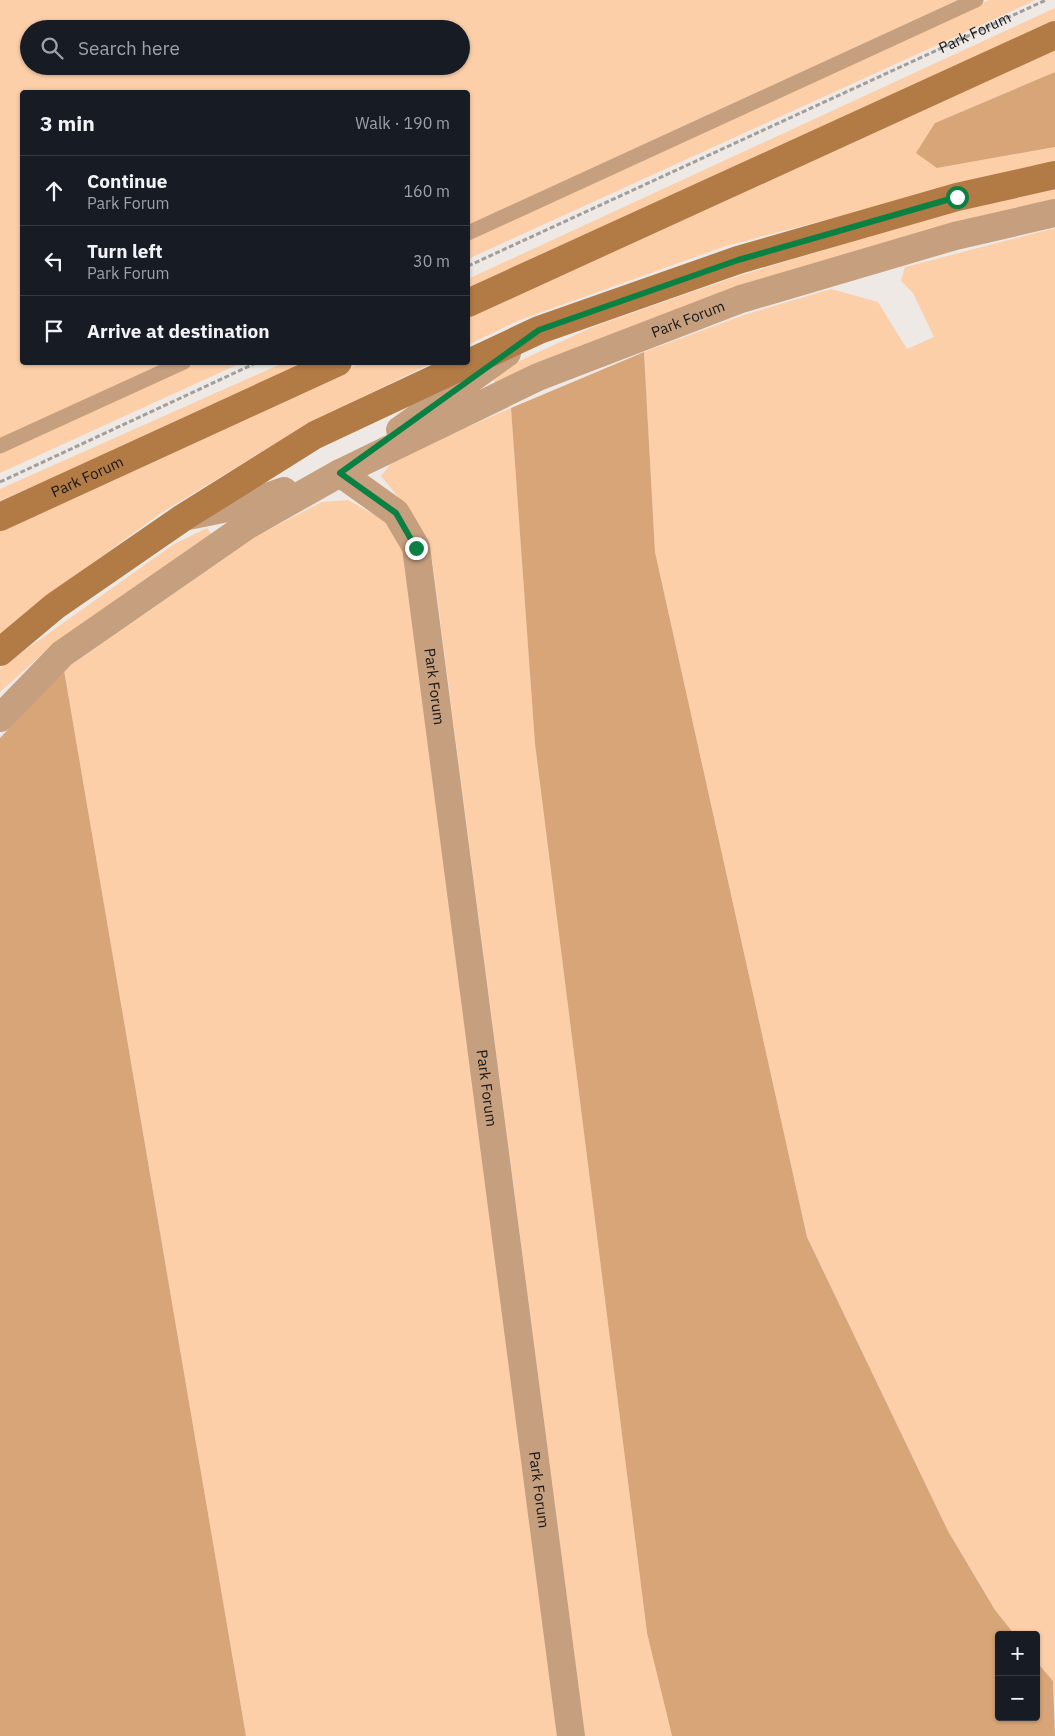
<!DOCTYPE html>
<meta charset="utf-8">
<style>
:root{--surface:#171b24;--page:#242831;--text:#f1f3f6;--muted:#9ea1a6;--line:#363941}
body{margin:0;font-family:"IBM Plex Sans",sans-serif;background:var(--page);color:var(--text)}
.controls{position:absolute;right:15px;bottom:15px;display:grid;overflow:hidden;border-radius:5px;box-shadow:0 1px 4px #0004}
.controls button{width:45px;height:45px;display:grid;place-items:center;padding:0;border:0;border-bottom:1px solid var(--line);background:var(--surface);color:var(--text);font:25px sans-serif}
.stop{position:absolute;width:15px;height:15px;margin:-11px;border:4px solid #0b8043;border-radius:50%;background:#fff}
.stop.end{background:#0b8043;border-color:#fff;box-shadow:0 1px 5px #0008}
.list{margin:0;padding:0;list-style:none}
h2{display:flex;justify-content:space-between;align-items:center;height:65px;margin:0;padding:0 20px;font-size:21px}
h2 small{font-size:16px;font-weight:400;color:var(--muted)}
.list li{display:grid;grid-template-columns:32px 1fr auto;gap:15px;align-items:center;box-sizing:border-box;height:70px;padding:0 20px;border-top:1px solid var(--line)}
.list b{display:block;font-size:19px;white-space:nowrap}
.list p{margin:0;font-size:16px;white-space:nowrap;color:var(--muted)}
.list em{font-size:16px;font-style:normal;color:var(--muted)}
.icon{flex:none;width:28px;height:28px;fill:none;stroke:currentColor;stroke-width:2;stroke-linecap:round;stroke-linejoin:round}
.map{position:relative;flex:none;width:1055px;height:1736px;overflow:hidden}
.search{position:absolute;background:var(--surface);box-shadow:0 1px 4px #0004;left:20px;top:20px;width:450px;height:55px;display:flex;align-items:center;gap:12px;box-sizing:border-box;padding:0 18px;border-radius:28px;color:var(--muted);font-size:19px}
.panel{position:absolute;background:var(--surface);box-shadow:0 1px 4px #0004;left:20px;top:90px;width:450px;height:275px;border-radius:5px}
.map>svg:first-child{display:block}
.green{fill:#fccfa9;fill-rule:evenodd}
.forest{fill:#d7a578}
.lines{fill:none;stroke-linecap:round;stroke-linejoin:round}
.path{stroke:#a29e9b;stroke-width:3;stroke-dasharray:5 2.5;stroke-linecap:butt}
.lane{stroke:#c69f7e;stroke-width:15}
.street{stroke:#c69f7e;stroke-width:28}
.secondary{stroke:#b27a45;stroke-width:28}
.route{stroke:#0b8043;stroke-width:6}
.labels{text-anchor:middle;stroke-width:4.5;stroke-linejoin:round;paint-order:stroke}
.street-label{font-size:15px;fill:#191716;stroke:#fff}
</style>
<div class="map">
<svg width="1055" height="1736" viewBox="0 0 1055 1736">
<rect width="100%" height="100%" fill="#eee9e5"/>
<g class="green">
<path d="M0,0h958l-490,225v-133h-446v270l144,1 -166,76zM29,29h432v37h-432z"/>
<polygon points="989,0 1036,0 468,259 468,239"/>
<polygon points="1055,8 1055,25 468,294 468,279"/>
<polygon points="1055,47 1055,72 935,123 937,168 1055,147 1055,166 939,190 726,246 517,321 468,345 468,314"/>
<polygon points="1055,187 1055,201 496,385 491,374 595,326 732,278 948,212"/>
<polygon points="1055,228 1055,1701 1053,1681 1036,1661 1036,1635 1015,1635 995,1610 948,1531 807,1237 655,552 644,352 744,315 831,289 878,302 907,349 934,337 913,293 901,281 905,267"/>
<polygon points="197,363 241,363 0,473 0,453"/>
<polygon points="283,363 315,363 0,501 0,489"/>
<polygon points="361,363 432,363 309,423 161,513 27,611 0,636 0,527"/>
<path d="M511,408l24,336 112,889 25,103h-87l-152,-1171c-9,-37 -28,-60 -52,-89l14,-18z"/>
<polygon points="348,500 389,523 404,553 492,1202 557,1736 246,1736 64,670 258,535 322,502"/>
<polygon points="207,528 211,534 53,644 0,692 0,668 174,544"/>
</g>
<g class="forest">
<polygon points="1055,72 1055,147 937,168 916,153 935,123"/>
<polygon points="644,352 655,552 807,1237 948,1531 995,1610 1015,1635 999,1635 999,1717 1036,1717 1036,1661 1053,1681 1055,1736 672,1736 647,1633 535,744 511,408"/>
<polygon points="64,670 246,1736 0,1736 0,738"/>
</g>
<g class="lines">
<g class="path">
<path id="s1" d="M468,266l578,-266"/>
<polyline points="0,482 258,362"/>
</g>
<g class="lane">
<polyline points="468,233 976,0"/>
<polyline points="0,446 184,362"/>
</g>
<g class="street">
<polyline points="400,430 507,353"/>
<path id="s2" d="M340,473l56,40 20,34 155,1189"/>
<polyline points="188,516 247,504 284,491"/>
<path id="s3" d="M0,718l62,-64 186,-129 92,-52 198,-96 203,-78 214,-63 100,-23"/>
</g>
<g class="secondary">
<polyline points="468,303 1055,35"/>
<path id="s4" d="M0,517l338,-155"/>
<polyline points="0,652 55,606 184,517 315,435 539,330 738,260 957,197 1055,175"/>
</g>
</g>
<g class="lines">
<polyline class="route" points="416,548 396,513 340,473 539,330 738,260 957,197"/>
</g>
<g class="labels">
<g class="street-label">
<text dy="5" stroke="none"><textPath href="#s1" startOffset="558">Park Forum</textPath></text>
<text dy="5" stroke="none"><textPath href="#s3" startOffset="802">Park Forum</textPath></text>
<text dy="5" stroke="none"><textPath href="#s4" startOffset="96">Park Forum</textPath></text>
<text dy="5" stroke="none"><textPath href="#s2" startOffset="249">Park Forum</textPath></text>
<text dy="5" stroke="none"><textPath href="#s2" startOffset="654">Park Forum</textPath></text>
<text dy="5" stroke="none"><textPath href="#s2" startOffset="1059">Park Forum</textPath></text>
</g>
</g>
</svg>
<div class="controls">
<button>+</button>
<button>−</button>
</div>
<div class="stop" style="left:957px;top:197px"></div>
<div class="stop end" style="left:416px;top:548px"></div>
<div class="search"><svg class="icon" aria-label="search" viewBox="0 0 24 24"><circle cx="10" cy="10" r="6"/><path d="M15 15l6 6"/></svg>Search here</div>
<section class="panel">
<h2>3 min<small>Walk · 190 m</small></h2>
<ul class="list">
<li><svg class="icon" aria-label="ahead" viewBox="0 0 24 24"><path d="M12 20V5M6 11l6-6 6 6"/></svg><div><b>Continue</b><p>Park Forum</p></div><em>160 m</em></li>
<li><svg class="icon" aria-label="left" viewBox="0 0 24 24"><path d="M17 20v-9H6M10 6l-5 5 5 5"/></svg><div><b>Turn left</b><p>Park Forum</p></div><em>30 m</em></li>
<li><svg class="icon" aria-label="arrive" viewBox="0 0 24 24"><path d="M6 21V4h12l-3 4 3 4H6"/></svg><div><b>Arrive at destination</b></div></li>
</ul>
</section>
</div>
